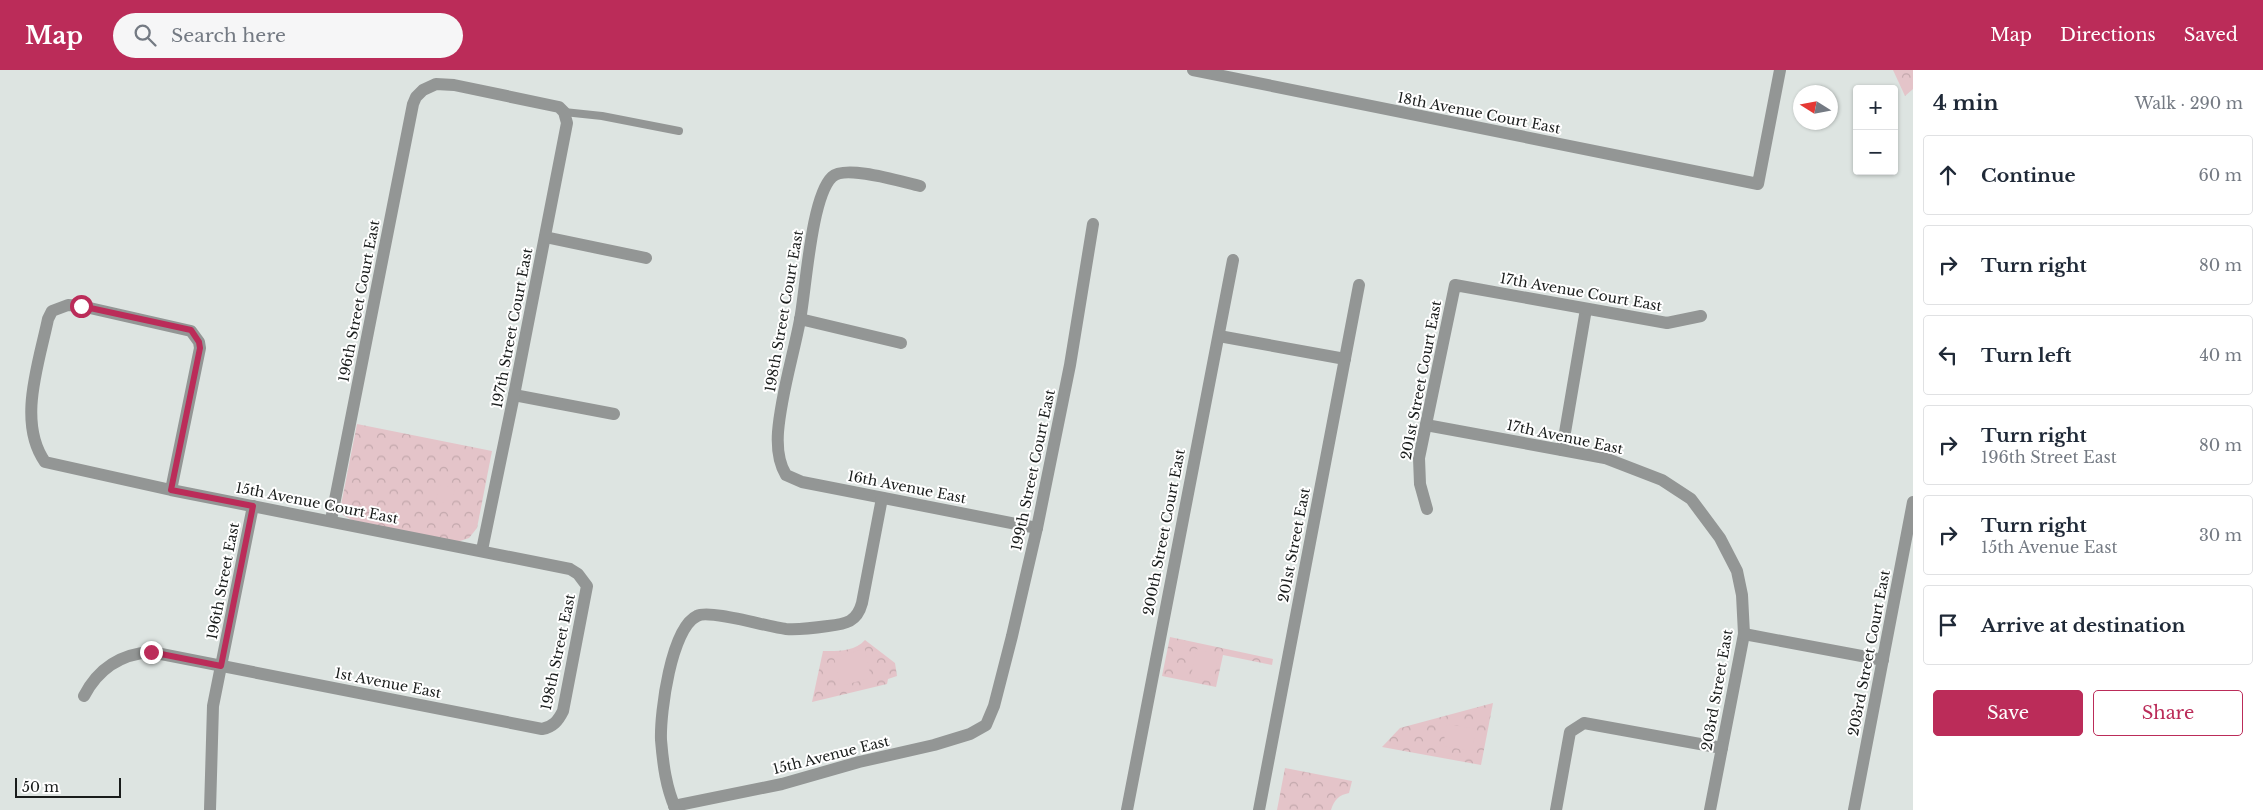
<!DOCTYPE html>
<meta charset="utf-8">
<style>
:root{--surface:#fff;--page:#f6f6f7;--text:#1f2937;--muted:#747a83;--line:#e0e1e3;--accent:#bb2c59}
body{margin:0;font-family:"Libre Baskerville",serif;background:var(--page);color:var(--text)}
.controls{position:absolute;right:15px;top:15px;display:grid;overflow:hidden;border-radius:5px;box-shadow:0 1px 4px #0004}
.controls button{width:45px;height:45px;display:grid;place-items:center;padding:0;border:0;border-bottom:1px solid var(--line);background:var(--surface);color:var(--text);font:25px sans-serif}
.compass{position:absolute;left:1793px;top:15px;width:45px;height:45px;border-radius:50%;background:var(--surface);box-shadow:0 1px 4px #0004;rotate:281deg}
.scale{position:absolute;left:15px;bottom:12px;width:106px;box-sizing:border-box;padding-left:5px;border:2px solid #191c1b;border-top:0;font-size:14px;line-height:18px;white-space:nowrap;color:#191c1b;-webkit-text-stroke:4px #fff;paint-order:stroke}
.stop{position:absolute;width:15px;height:15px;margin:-11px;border:4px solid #bb2c59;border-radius:50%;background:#fff}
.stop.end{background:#bb2c59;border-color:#fff;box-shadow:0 1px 5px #0008}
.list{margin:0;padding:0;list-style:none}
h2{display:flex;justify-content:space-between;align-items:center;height:65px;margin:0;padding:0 20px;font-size:21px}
h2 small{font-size:16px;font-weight:400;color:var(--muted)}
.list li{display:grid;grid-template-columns:32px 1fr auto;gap:15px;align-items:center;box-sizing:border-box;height:80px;margin:0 10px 10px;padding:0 10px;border:1px solid var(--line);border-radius:5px}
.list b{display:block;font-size:19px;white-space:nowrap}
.list p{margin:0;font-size:16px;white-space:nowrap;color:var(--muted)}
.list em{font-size:16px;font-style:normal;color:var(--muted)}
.actions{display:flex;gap:10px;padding:15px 20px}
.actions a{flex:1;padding:11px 0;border:1px solid var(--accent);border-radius:5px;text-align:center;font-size:18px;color:var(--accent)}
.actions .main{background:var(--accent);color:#fff}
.icon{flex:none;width:28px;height:28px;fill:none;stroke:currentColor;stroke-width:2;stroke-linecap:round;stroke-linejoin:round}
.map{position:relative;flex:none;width:1913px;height:740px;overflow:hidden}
header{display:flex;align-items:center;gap:30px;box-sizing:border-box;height:70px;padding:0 25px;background:var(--accent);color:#fff}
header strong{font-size:24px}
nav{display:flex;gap:28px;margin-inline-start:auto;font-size:18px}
.search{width:350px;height:45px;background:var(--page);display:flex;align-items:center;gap:12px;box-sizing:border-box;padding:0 18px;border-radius:28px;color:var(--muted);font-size:19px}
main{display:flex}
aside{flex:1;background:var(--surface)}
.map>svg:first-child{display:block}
.park{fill:url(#park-crowns)}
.pitch{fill:#e4c4c9}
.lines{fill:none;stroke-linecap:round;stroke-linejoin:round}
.lane{stroke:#939695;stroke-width:8}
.street{stroke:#939695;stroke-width:12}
.route{stroke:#bb2c59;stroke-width:6}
.labels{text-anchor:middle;stroke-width:4;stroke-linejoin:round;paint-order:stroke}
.street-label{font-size:14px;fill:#191c1b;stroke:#fff}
</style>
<header>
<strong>Map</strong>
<div class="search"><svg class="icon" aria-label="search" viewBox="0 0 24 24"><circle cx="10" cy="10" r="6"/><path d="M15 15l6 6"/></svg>Search here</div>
<nav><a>Map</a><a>Directions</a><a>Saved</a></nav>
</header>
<main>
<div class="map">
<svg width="1913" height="740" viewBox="0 0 1913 740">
<defs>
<pattern id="park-crowns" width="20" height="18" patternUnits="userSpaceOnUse" patternTransform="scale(1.25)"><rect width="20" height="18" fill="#e4c4c9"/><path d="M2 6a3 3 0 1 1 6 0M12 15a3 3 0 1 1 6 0" fill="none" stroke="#c3a8ac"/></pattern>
</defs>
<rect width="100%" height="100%" fill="#dde4e1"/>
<g class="park">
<polygon points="1893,0 1913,0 1913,19 1905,26"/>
<polygon points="357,354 492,381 477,458 469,468 457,472 352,450 343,445 341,435"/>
<polygon points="1170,567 1273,589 1272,595 1223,585 1216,617 1162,606"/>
<path d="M865,570l30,23 2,13 -9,3 -1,5 -75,18 11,-51c15,0 31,1 42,-11z"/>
<polygon points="1493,633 1481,695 1382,677 1400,658"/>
<path d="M1285,698l67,13 -3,12c-10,2 -15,7 -18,17h-54z"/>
</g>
<g class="pitch">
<polygon points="439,415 455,418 452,434 436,431"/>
<polygon points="865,579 871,608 840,616 834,587"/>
<polygon points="1196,579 1219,584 1213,612 1191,607"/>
<polygon points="1447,654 1476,659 1472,681 1443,676"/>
</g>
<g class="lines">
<polyline class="lane" points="564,42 602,46 679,61"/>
<g class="street">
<polyline points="1193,0 1758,114 1780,0"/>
<path d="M920,116c-18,-4 -75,-22 -88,-9 -21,20 -26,112 -32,143 -7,37 -19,74 -22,112 -1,15 0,30 8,43l16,7 235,46"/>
<polyline points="545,167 646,188"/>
<polyline points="800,249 901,273"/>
<polyline points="1219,266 1345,289"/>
<polyline points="514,325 614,344"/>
<polyline points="1426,355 1605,388 1662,410 1691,429 1720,468 1737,501 1742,525 1744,564 1710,740"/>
<polyline points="1562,380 1586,239"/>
<polyline points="1427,439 1420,414 1419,388 1455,215 1667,253 1701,246"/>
<polyline points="331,450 413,34 416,27 423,20 436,14 454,15 559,37 564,42 567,53 514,325 482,480"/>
<polyline points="1744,564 1883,590"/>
<path d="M84,626c14,-27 36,-42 67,-44l391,77c11,-2 16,-8 21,-18l24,-125 -9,-12 -8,-5 -399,-79 -126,-28c-28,-40 -6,-99 3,-143l4,-8 16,-6 13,1 110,25 8,11 1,6 -29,142"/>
<polyline points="674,736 782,714 859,692 934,675 970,664 986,655 994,636 1012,566 1037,458 1070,295 1093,154"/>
<polyline points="210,740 213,636 253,436"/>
<path d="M676,740c-10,-22 -13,-46 -15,-70 -1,-27 10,-112 36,-124 12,-7 71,11 89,13 14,1 28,-1 42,-3 18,-2 29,-4 34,-23l20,-105"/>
<polyline points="1127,740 1233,190"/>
<polyline points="1259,740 1359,215"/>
<polyline points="1556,740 1570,662 1584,653 1722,678"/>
<polyline points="1854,740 1913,432"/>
</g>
</g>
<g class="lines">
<polyline class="route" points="81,236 191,260 199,272 200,278 171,420 253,436 221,596 151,582"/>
</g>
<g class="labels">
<g class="street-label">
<text transform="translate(1479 43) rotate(11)" y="5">18th Avenue Court East</text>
<text transform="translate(1581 222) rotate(10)" y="5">17th Avenue Court East</text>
<text transform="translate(359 231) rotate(-79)" y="5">196th Street Court East</text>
<text transform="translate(784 241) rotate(-80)" y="5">198th Street Court East</text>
<text transform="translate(512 258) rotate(-79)" y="5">197th Street Court East</text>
<text transform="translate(1421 310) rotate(-79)" y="5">201st Street Court East</text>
<text transform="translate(1565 367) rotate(12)" y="5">17th Avenue East</text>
<text transform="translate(1033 400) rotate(-78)" y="5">199th Street Court East</text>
<text transform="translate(907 417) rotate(11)" y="5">16th Avenue East</text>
<text transform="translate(317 433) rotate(11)" y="5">15th Avenue Court East</text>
<text transform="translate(1164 462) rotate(-79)" y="5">200th Street Court East</text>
<text transform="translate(1294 475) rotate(-79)" y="5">201st Street East</text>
<text transform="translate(223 511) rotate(-79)" y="5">196th Street East</text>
<text transform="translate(558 582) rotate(-78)" y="5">198th Street East</text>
<text transform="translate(1869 583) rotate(-79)" y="5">203rd Street Court East</text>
<text transform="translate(388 613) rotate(11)" y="5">1st Avenue East</text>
<text transform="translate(1717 620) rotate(-80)" y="5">203rd Street East</text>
<text transform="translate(831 685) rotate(-14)" y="5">15th Avenue East</text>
</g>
</g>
</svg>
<div class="controls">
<button>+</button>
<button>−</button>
</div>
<svg class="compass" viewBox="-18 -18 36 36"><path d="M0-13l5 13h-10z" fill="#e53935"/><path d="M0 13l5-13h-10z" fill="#747a83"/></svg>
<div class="scale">50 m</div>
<div class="stop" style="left:81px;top:236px"></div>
<div class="stop end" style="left:151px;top:582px"></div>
</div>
<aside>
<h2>4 min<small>Walk · 290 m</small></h2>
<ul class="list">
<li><svg class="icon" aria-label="ahead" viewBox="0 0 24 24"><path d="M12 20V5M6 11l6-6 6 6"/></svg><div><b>Continue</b></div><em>60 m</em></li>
<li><svg class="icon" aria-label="right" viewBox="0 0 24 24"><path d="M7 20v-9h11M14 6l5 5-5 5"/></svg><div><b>Turn right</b></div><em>80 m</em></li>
<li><svg class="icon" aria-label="left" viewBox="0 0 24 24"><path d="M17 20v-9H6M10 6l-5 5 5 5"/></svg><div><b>Turn left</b></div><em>40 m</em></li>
<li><svg class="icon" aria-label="right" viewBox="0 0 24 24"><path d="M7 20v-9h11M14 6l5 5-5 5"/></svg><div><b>Turn right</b><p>196th Street East</p></div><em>80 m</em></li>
<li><svg class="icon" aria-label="right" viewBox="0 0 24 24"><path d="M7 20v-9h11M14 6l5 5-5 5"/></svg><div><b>Turn right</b><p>15th Avenue East</p></div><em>30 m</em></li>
<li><svg class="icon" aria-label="arrive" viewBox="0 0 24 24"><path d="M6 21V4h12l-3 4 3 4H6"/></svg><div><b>Arrive at destination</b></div></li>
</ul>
<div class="actions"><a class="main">Save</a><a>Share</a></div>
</aside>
</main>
